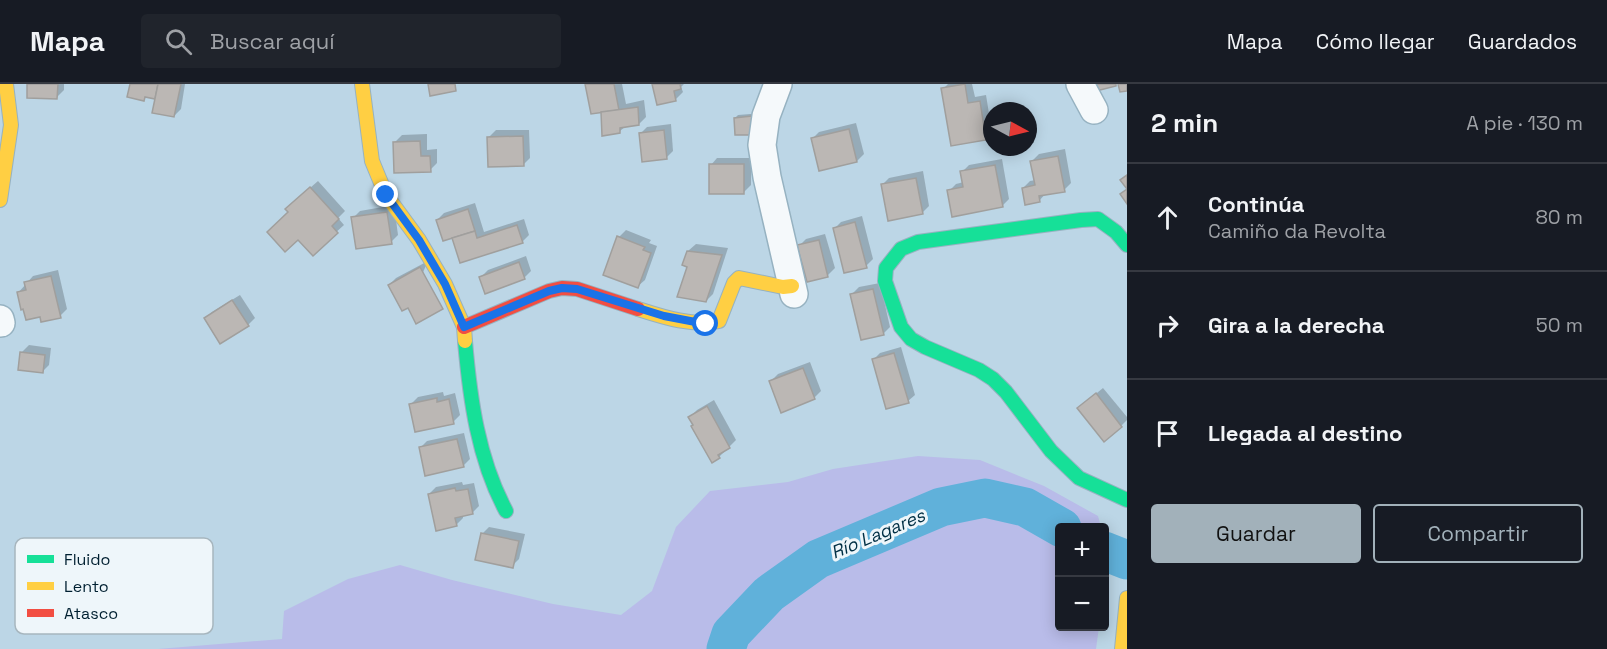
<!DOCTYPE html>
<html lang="es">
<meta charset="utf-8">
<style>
:root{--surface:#171b24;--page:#20242c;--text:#f1f3f6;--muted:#9ea1a6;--line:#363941;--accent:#a2b1ba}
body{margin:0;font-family:"Space Grotesk",sans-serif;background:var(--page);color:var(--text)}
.controls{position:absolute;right:18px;bottom:18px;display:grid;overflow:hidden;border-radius:6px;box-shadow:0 3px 15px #0003}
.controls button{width:54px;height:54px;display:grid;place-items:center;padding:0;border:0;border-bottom:2px solid var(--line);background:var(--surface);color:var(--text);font:30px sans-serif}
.compass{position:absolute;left:983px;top:18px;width:54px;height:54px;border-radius:50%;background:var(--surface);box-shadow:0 3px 15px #0003;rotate:97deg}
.stop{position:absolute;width:18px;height:18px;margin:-14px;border:4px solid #1a73e8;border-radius:50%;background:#fff}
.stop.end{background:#1a73e8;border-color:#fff;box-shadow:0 2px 6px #0008}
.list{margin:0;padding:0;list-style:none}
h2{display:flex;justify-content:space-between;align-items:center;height:78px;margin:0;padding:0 24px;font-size:26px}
h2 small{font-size:20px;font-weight:400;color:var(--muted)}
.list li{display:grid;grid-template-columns:39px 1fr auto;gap:18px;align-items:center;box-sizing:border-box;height:108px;padding:0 24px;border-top:2px solid var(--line)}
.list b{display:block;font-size:22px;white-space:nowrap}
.list p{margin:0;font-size:20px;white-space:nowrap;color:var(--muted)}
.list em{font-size:20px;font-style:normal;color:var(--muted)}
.actions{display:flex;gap:12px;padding:18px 24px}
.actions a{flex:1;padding:14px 0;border:2px solid var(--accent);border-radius:6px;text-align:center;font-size:21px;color:var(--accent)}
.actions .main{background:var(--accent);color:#111}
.icon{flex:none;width:33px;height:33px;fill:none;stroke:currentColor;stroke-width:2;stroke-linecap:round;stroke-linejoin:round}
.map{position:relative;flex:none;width:1127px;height:565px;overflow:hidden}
header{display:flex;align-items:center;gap:36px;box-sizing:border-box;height:84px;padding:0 30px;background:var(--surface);border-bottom:2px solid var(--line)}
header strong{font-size:28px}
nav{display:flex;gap:33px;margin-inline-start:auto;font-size:21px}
.search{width:420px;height:54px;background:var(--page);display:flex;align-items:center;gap:15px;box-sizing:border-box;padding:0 21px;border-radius:6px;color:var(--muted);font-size:22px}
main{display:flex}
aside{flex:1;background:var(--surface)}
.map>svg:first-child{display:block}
.green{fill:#b9bce9}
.shadow{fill:#0003}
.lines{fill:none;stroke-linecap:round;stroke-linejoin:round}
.river{stroke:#60b1da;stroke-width:39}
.building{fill:#bbb7b4;stroke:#a09f9d;stroke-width:1.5}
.street-casing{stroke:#96b2c1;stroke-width:30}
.fast-casing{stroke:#96b2c1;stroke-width:16}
.slow-casing{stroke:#96b2c1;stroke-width:16}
.jam-casing{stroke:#96b2c1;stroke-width:16}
.street{stroke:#f5f9fb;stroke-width:27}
.fast{stroke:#16e098;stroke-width:14}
.slow{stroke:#ffcf43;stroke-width:14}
.jam{stroke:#f24e42;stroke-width:14}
.route{stroke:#1a73e8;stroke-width:8}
.labels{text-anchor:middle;stroke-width:6;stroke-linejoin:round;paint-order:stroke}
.water-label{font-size:18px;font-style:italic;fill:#002f44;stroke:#eef6fa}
.key{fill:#eef6fa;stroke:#a7b6be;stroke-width:1.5}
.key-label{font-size:16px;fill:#002031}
</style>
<header>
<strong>Mapa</strong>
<div class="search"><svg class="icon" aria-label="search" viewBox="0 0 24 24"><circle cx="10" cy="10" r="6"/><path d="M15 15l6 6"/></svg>Buscar aquí</div>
<nav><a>Mapa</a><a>Cómo llegar</a><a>Guardados</a></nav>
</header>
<main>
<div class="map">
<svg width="1127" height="565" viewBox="0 0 1127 565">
<rect width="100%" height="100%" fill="#bcd6e6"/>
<polygon class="green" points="918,372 980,376 1044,402 1098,432 1101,443 1060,444 1060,542 1099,543 1096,565 158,565 282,555 284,527 348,495 400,481 452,496 553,520 621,531 652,507 676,443 710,407 788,398 833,385"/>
<g class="shadow">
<polygon points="29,0 64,0 64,6 57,13"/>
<polygon points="131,0 185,0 181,25 174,32 157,14 147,12 144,15"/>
<polygon points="586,0 622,0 626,20 644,16 646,33 639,40 626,42 620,47 603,27"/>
<polygon points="653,0 684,0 681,3 683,8 676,15 658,19"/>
<polygon points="948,0 972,0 975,13 986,11 992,48 986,55 943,5"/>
<polygon points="763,29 758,46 735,34 738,31"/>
<polygon points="856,39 864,70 857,77 812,55 819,48"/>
<polygon points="671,40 673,67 666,74 640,50 647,43"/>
<polygon points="496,46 529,46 530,74 523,81 489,53"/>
<polygon points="427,50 427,66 437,65 437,79 430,86 395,58 402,51"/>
<polygon points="1065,65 1071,99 1064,106 1046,109 1039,117 1023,104 1030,97 1036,96 1032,77 1039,70"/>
<polygon points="717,74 751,74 751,101 744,108 711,81"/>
<polygon points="1002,75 1009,115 1002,122 949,107 956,100 964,98 962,88 969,81"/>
<polygon points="923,87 929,122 922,129 882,101 889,94"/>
<polygon points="318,97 345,127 338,134 344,141 313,169 290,128 294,118"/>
<polygon points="475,119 484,148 524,135 529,151 522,158 453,152 437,136 444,129"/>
<polygon points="394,121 398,151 391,158 353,134 360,127"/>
<polygon points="862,132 873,175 866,182 834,145 841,138"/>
<polygon points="626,146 651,156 649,159 657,162 645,196 638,202 619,153"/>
<polygon points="825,150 835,184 828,191 808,196 799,162 806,155"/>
<polygon points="696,160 728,164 713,210 706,217 689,182 688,167"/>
<polygon points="526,172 531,187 524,194 481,193 488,186"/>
<polygon points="428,177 408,222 389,201 396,194"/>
<polygon points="58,186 67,225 60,232 41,231 18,209 33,192"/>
<polygon points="880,199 890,243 883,250 852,210 859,203"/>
<polygon points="240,211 255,234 248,241 206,234 212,228"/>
<polygon points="29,261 51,264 49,281 42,288 22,268"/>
<polygon points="901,263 915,311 908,317 873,276 880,269"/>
<polygon points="810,278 821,307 814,314 771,297 778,290"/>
<polygon points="1103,304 1127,333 1127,336 1121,342 1104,356 1086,318"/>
<polygon points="443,308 444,312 455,309 460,331 453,338 411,320 418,313"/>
<polygon points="714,316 736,356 719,373 690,333 697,326"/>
<polygon points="464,349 470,375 463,382 420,364 427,357"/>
<polygon points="462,398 463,401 474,399 479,422 472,429 463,431 463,434 456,441 429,410 436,403"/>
<polygon points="489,443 525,450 519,475 512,482 482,450"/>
</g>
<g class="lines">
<g class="river">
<polyline points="1104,467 1127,476"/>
<polyline points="726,565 731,550 769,510 818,475 941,423 985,414 1025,423 1062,444"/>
</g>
</g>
<g class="building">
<polygon points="27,0 58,0 57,15 27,14"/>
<polygon points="130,0 158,0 155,15 145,13 144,17 127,13"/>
<polygon points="158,0 181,0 174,33 152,29"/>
<polygon points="428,0 455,0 456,7 430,12"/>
<polygon points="585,0 614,0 619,26 591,30"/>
<polygon points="652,0 680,0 681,5 674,7 676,17 657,21"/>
<polygon points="965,0 968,19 980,17 986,56 951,62 941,4"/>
<polygon points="1085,0 1116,0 1116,2 1088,9"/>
<polygon points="1118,0 1127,0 1127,7 1120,8"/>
<polygon points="638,23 639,41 620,44 620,49 602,52 601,28"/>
<polygon points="761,31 755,51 735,51 734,34"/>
<polygon points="849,45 857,78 819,87 811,54"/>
<polygon points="664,46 667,75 642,78 639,49"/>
<polygon points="523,52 524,82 488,83 487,53"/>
<polygon points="420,57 421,72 430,72 431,88 394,89 393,58"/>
<polygon points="1058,72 1065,108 1039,112 1040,118 1025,121 1022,104 1035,101 1030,77"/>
<rect x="709" y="80" width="35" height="30"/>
<polygon points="995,81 1003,123 952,133 947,106 963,103 960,87"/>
<polygon points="1127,91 1127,120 1120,110 1127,105 1120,96"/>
<polygon points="916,94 923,130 888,137 881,100"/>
<polygon points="310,103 339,135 332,142 338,149 313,172 298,156 285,168 267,148 288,128 285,125"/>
<polygon points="468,125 475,147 443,157 436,136"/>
<polygon points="387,128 392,160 356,165 351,133"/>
<polygon points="855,138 867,184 844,189 833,144"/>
<polygon points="517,141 523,159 460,179 452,154 475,147 477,154"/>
<polygon points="617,152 645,163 643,166 651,169 638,204 603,191"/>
<polygon points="819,156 828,193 807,198 797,161"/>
<polygon points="687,167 722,171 706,218 677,213 687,183 682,181"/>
<polygon points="519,178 525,195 485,210 479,193"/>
<polygon points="420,183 443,225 416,240 408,224 402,227 388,201"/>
<polygon points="51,192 61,234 41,238 40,233 26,236 23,225 21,226 17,208 26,206 24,198"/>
<polygon points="873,205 884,251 861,256 850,210"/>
<polygon points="232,216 249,242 220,260 204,234"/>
<polygon points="20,268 45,271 43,289 18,286"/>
<polygon points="894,269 909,319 886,325 872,275"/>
<polygon points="803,284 815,315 781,329 769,297"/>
<polygon points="1096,309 1122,343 1104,358 1077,324"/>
<polygon points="437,314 437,318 449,315 454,340 415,348 409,320"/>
<polygon points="707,322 730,364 718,371 720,374 712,379 691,342 693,341 688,333"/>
<polygon points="457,355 464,383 425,392 419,363"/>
<polygon points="455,404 456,407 468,405 473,430 455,434 457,442 436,447 428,410"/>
<polygon points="481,449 519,457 513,484 475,476"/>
</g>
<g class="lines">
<g class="street-casing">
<g id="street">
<polyline points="778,0 766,32 762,61 767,93 794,210"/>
<polyline points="1080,0 1094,26"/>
<polyline points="0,235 1,239"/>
</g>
</g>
<g class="fast-casing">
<g id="fast">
<polyline points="1127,161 1116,148 1098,135 1081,136 918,158 901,165 886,184 885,197 901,243 911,255 925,263 979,286 993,295 1006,308 1051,367 1079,394 1127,416"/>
<path d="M465,257c5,58 13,118 41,170"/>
</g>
</g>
<g class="slow-casing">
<g id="slow">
<polyline points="362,0 372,77 386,111 419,156 445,200 464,243 465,257"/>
<polyline points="0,116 11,41 6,0"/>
<path d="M638,225c25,8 55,18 81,12l15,-38 5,-5 44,9 9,-1"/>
<polyline points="1122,565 1127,514"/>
</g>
</g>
<g class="jam-casing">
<polyline id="jam" points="464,243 549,207 562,204 577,205 638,225"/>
</g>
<use href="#street" class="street"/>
<use href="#fast" class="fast"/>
<use href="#slow" class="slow"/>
<use href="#jam" class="jam"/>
</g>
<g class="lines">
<polyline class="route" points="386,111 419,156 445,200 464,243 549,207 562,204 577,205 664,232 706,240"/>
</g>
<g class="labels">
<g class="water-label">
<text transform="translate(878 450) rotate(-23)" y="6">Río Lagares</text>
</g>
</g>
<rect x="15" y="454" width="198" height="96" rx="9" class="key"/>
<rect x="27" y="471" width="27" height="8" fill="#16e098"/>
<rect x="27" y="498" width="27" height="8" fill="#ffcf43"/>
<rect x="27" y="525" width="27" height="8" fill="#f24e42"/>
<g class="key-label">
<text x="64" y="481">Fluido</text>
<text x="64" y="508">Lento</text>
<text x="64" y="535">Atasco</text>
</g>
</svg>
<div class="controls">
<button>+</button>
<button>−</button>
</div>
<svg class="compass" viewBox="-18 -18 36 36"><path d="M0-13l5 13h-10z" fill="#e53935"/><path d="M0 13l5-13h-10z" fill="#9ea1a6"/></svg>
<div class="stop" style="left:706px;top:240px"></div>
<div class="stop end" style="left:386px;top:111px"></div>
</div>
<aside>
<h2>2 min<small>A pie · 130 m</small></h2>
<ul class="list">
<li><svg class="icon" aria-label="ahead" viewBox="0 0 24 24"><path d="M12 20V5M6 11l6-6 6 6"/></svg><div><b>Continúa</b><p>Camiño da Revolta</p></div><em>80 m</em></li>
<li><svg class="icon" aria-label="right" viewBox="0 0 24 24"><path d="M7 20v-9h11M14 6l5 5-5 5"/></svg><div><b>Gira a la derecha</b></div><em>50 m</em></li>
<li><svg class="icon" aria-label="arrive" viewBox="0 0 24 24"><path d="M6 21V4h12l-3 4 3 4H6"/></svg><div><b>Llegada al destino</b></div></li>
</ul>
<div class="actions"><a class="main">Guardar</a><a>Compartir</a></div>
</aside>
</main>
